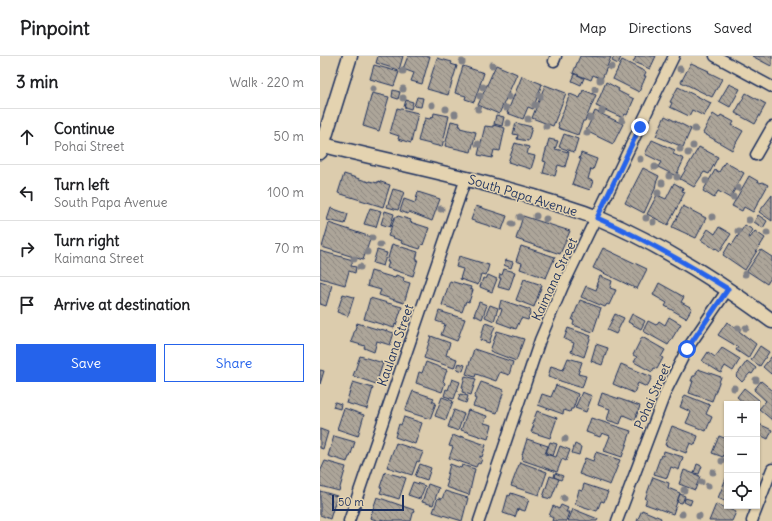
<!DOCTYPE html>
<meta charset="utf-8">
<style>
:root{--surface:#fff;--page:#f2f2f2;--text:#202124;--muted:#757577;--line:#e0e0e0;--accent:#2563eb}
body{margin:0;font-family:Delius,sans-serif;background:var(--page);color:var(--text)}
.controls{position:absolute;right:12px;bottom:12px;display:grid;overflow:hidden;border-radius:0px;box-shadow:0 1px 3px #0004}
.controls button{width:36px;height:36px;display:grid;place-items:center;padding:0;border:0;border-bottom:1px solid var(--line);background:var(--surface);color:var(--text);font:20px sans-serif}
.scale{position:absolute;left:12px;bottom:10px;width:72px;box-sizing:border-box;padding-left:4px;border:2px solid #1b2f5e;border-top:0;font-size:11px;line-height:14px;white-space:nowrap;color:#1b2f5e;-webkit-text-stroke:3px #e4d3b0;paint-order:stroke}
.stop{position:absolute;width:12px;height:12px;margin:-9px;border:3px solid #2563eb;border-radius:50%;background:#fff}
.stop.end{background:#2563eb;border-color:#fff;box-shadow:0 1px 4px #0008}
.list{margin:0;padding:0;list-style:none}
h2{display:flex;justify-content:space-between;align-items:center;height:52px;margin:0;padding:0 16px;font-size:17px}
h2 small{font-size:13px;font-weight:400;color:var(--muted)}
.list li{display:grid;grid-template-columns:26px 1fr auto;gap:12px;align-items:center;box-sizing:border-box;height:56px;padding:0 16px;border-top:1px solid var(--line)}
.list b{display:block;font-size:15px;white-space:nowrap}
.list p{margin:0;font-size:13px;white-space:nowrap;color:var(--muted)}
.list em{font-size:13px;font-style:normal;color:var(--muted)}
.actions{display:flex;gap:8px;padding:12px 16px}
.actions a{flex:1;padding:9px 0;border:1px solid var(--accent);border-radius:0px;text-align:center;font-size:14px;color:var(--accent)}
.actions .main{background:var(--accent);color:#fff}
.icon{flex:none;width:22px;height:22px;fill:none;stroke:currentColor;stroke-width:2;stroke-linecap:round;stroke-linejoin:round}
.map{position:relative;flex:none;width:452px;height:465px;overflow:hidden}
header{display:flex;align-items:center;gap:24px;box-sizing:border-box;height:56px;padding:0 20px;background:var(--surface);border-bottom:1px solid var(--line)}
header strong{font-size:19px}
nav{display:flex;gap:22px;margin-inline-start:auto;font-size:14px}
main{display:flex}
aside{flex:1;background:var(--surface)}
.map>svg:first-child{display:block}
.building{fill:url(#building-back-hatch);stroke:#1b2f5e}
.lines{fill:none;stroke-linecap:round;stroke-linejoin:round}
.street-casing{stroke:#1b2f5e;stroke-width:13}
.secondary-casing{stroke:#1b2f5e;stroke-width:17}
.street{stroke:#e4d3b0;stroke-width:10}
.secondary{stroke:#e4d3b0;stroke-width:14}
.tree{fill:#808187}
.route{stroke:#2563eb;stroke-width:5}
.labels{text-anchor:middle;stroke-width:3;stroke-linejoin:round;paint-order:stroke}
.street-label{font-size:13px;fill:#1b2f5e;stroke:#e4d3b0}
</style>
<header>
<strong>Pinpoint</strong>
<nav><a>Map</a><a>Directions</a><a>Saved</a></nav>
</header>
<main>
<aside>
<h2>3 min<small>Walk · 220 m</small></h2>
<ul class="list">
<li><svg class="icon" aria-label="ahead" viewBox="0 0 24 24"><path d="M12 20V5M6 11l6-6 6 6"/></svg><div><b>Continue</b><p>Pohai Street</p></div><em>50 m</em></li>
<li><svg class="icon" aria-label="left" viewBox="0 0 24 24"><path d="M17 20v-9H6M10 6l-5 5 5 5"/></svg><div><b>Turn left</b><p>South Papa Avenue</p></div><em>100 m</em></li>
<li><svg class="icon" aria-label="right" viewBox="0 0 24 24"><path d="M7 20v-9h11M14 6l5 5-5 5"/></svg><div><b>Turn right</b><p>Kaimana Street</p></div><em>70 m</em></li>
<li><svg class="icon" aria-label="arrive" viewBox="0 0 24 24"><path d="M6 21V4h12l-3 4 3 4H6"/></svg><div><b>Arrive at destination</b></div></li>
</ul>
<div class="actions"><a class="main">Save</a><a>Share</a></div>
</aside>
<div class="map">
<svg width="452" height="465" viewBox="0 0 452 465">
<defs>
<pattern id="building-back-hatch" width="6" height="6" patternUnits="userSpaceOnUse"><rect width="6" height="6" fill="#ada599"/><path d="M-1 5l2 2M0 0l6 6M5-1l2 2" fill="none" stroke="#8c8780"/></pattern>
</defs>
<rect width="100%" height="100%" fill="#dcccad"/>
<filter id="ink" filterUnits="userSpaceOnUse"><feTurbulence type="fractalNoise" baseFrequency=".025" numOctaves="2"/><feDisplacementMap in="SourceGraphic" scale="8" xChannelSelector="R" yChannelSelector="G"/><feConvolveMatrix kernelMatrix="1 2 1 2 8 2 1 2 1" color-interpolation-filters="sRGB"/></filter>
<g filter="url(#ink)">
<g class="building">
<polygon points="58,0 83,0 79,14 56,7"/>
<polygon points="88,0 110,0 102,28 91,25 94,17 83,13"/>
<polygon points="260,0 291,1 282,23 273,19 271,24 253,17"/>
<polygon points="294,0 301,1 298,8 292,5"/>
<polygon points="314,0 336,0 330,13 313,6 316,1"/>
<polygon points="432,0 452,0 452,10 449,9"/>
<polygon points="117,2 132,6 131,8 137,10 128,39 107,33"/>
<polygon points="302,4 326,16 324,20 326,20 319,36 293,23"/>
<polygon points="371,7 389,15 388,16 402,23 392,41 361,26"/>
<polygon points="54,9 79,16 74,30 50,23"/>
<polygon points="176,9 197,18 179,58 158,49"/>
<polygon points="143,10 164,17 154,46 145,43 146,40 135,37"/>
<polygon points="255,18 264,22 261,29 252,25"/>
<polygon points="202,20 222,28 213,53 208,51 203,63 187,57"/>
<polygon points="286,26 299,33 298,35 314,43 307,59 305,58 303,62 276,50"/>
<polygon points="409,28 420,33 410,51 399,45"/>
<polygon points="225,29 246,37 233,70 212,62"/>
<polygon points="358,31 391,47 384,60 372,54 369,60 350,51 352,47 350,46"/>
<polygon points="73,34 80,36 78,43 72,41"/>
<polygon points="263,34 276,39 265,65 263,65 258,79 238,72 239,69 238,68 250,38 260,42"/>
<polygon points="52,37 69,41 59,75 43,70"/>
<polygon points="426,37 446,48 435,68 415,57"/>
<polygon points="97,41 103,42 101,51 94,50"/>
<polygon points="86,44 93,46 91,53 84,51"/>
<polygon points="77,52 98,57 91,87 78,83 79,80 70,77"/>
<polygon points="275,55 303,68 293,88 266,75"/>
<polygon points="114,57 129,60 122,91 98,85 102,69 103,70 105,62 110,63 111,61 113,62"/>
<polygon points="393,58 399,62 401,59 414,66 412,69 423,75 412,94 383,77"/>
<polygon points="176,59 184,61 182,70 174,68"/>
<polygon points="345,60 371,73 363,91 336,80"/>
<polygon points="131,65 140,67 139,70 141,70 140,72 156,76 151,96 125,90"/>
<polygon points="196,67 212,71 208,85 197,83 198,79 193,78"/>
<polygon points="173,69 185,72 180,95 174,94 172,102 158,99 165,70 173,71"/>
<polygon points="244,78 258,83 254,96 239,91"/>
<polygon points="229,83 238,85 235,93 249,96 245,111 238,109 235,120 223,117 226,106 223,105"/>
<polygon points="332,84 355,94 353,98 364,103 356,120 338,111 341,106 325,98"/>
<polygon points="195,87 209,91 207,98 215,100 211,113 188,106"/>
<polygon points="379,91 398,101 389,118 384,116 374,131 360,123"/>
<polygon points="261,97 277,103 273,114 271,113 268,123 273,125 270,134 252,128 261,103 259,103"/>
<polygon points="405,106 424,117 410,142 398,135 394,142 383,135 395,114 399,116"/>
<polygon points="323,112 339,120 336,127 335,133 324,157 305,147"/>
<polygon points="24,118 49,126 49,125 58,127 58,125 70,129 63,151 18,137"/>
<polygon points="429,120 441,127 442,126 448,129 433,156 424,151 422,155 412,150"/>
<polygon points="354,127 363,132 362,135 365,136 348,169 327,158 337,139 346,143"/>
<polygon points="73,133 84,136 78,154 67,151"/>
<polygon points="98,136 120,143 112,165 89,156 88,158 80,155 84,143 95,147"/>
<polygon points="452,139 452,165 439,156"/>
<polygon points="156,150 187,160 182,174 151,164"/>
<polygon points="363,150 386,162 376,182 352,171"/>
<polygon points="11,152 28,158 25,168 7,164"/>
<polygon points="50,152 61,155 56,171 44,168"/>
<polygon points="65,155 74,158 70,171 61,168"/>
<polygon points="438,159 447,165 443,172 434,166"/>
<polygon points="78,160 91,164 90,166 109,172 103,189 102,188 100,193 81,187 82,185 68,180 75,161 77,161"/>
<polygon points="203,160 250,175 240,198 196,183"/>
<polygon points="9,167 51,181 43,204 2,191"/>
<polygon points="425,169 433,174 428,181 430,182 435,175 445,182 425,214 403,199 410,187 412,189"/>
<polygon points="399,171 411,178 400,195 396,192 395,193 381,184 388,173 395,178"/>
<polygon points="72,188 98,196 96,203 98,203 93,220 67,212 69,206 67,206"/>
<polygon points="201,190 235,201 226,222 200,213 202,207 196,205"/>
<polygon points="283,192 327,213 317,233 273,212"/>
<polygon points="57,194 67,197 63,210 53,207"/>
<polygon points="441,194 452,201 452,220 447,228 427,215"/>
<polygon points="0,195 33,204 31,210 36,211 35,217 29,215 25,229 0,222"/>
<polygon points="139,200 169,209 166,219 161,218 158,229 140,223 143,213 136,211"/>
<polygon points="186,204 193,206 191,212 184,209"/>
<polygon points="184,213 195,216 189,234 178,231 181,222 179,222 180,218 182,219"/>
<polygon points="51,215 75,222 76,219 84,222 83,225 90,227 84,247 59,239 61,234 47,230"/>
<polygon points="168,219 177,223 172,236 160,231 163,222 166,223"/>
<polygon points="280,220 292,225 290,232 296,234 289,249 287,248 285,251 261,241 266,230 276,234 278,229 276,229"/>
<polygon points="204,223 222,229 214,251 196,244"/>
<polygon points="0,225 12,229 6,250 0,248"/>
<polygon points="130,225 151,231 150,233 153,234 149,246 146,245 142,256 122,249"/>
<polygon points="339,227 364,241 361,246 372,252 366,262 345,250 347,247 333,239"/>
<polygon points="23,238 34,241 28,260 17,256"/>
<polygon points="50,242 82,251 76,269 75,268 74,272 44,263"/>
<polygon points="181,244 211,254 208,264 201,262 196,273 177,266 182,253 179,252"/>
<polygon points="260,244 281,252 273,276 253,269 254,265 252,264"/>
<polygon points="159,246 167,249 162,263 154,259"/>
<polygon points="170,249 178,252 174,265 165,261"/>
<polygon points="119,255 145,263 137,285 121,279 125,268 116,265"/>
<polygon points="295,258 304,262 296,278 287,274"/>
<polygon points="312,258 325,265 321,273 308,266"/>
<polygon points="349,261 361,268 348,289 323,275 328,265 336,269 339,265 345,269"/>
<polygon points="407,266 436,288 428,302 416,294 418,291 398,279"/>
<polygon points="37,267 60,274 61,273 74,277 70,289 57,285 54,296 44,292 45,290 31,286"/>
<polygon points="165,267 175,270 169,287 160,284"/>
<polygon points="248,272 271,280 264,301 251,296 254,287 244,283"/>
<polygon points="177,275 204,283 196,305 170,295"/>
<polygon points="111,280 130,287 126,299 137,303 134,312 104,302"/>
<polygon points="322,281 345,294 341,301 343,302 337,313 334,312 332,316 314,306 317,301 313,299"/>
<polygon points="276,288 288,292 282,309 271,305"/>
<polygon points="440,290 449,296 440,310 431,304"/>
<polygon points="402,292 420,303 413,315 405,310 401,317 382,305 388,296 395,301"/>
<polygon points="154,293 193,306 189,319 180,316 176,325 156,318 155,321 146,318"/>
<polygon points="40,300 63,307 56,328 33,320"/>
<polygon points="452,300 452,317 451,318 443,311"/>
<polygon points="248,302 262,306 258,318 266,320 262,332 228,321 231,310 243,314"/>
<polygon points="427,305 436,312 432,318 430,317 422,326 416,320"/>
<polygon points="106,306 127,314 123,325 125,327 122,336 96,327 99,316 102,317"/>
<polygon points="139,307 145,309 143,315 137,313"/>
<polygon points="301,308 332,321 327,331 318,327 314,337 293,328"/>
<polygon points="378,313 401,321 392,345 369,337 373,325 371,325 373,320 375,320"/>
<polygon points="0,314 4,315 0,328"/>
<polygon points="145,320 156,323 151,339 142,336 143,331 142,331"/>
<polygon points="132,323 140,326 134,343 124,340 126,333 128,334"/>
<polygon points="441,325 452,334 452,364 439,353 446,345 434,334"/>
<polygon points="33,326 53,332 47,353 26,347"/>
<polygon points="161,326 184,334 177,357 153,350 156,343 154,342"/>
<polygon points="236,329 258,338 253,353 251,353 250,356 244,354 243,358 218,349 222,338 231,341"/>
<polygon points="424,332 439,344 436,348 425,348 417,341"/>
<polygon points="93,335 114,342 112,345 116,347 110,363 85,355"/>
<polygon points="262,336 272,340 266,356 255,352"/>
<polygon points="282,337 320,350 315,364 303,359 300,368 287,364 290,353 278,349"/>
<polygon points="140,338 148,340 146,347 138,344"/>
<polygon points="365,339 390,349 386,358 392,361 386,375 366,367 371,356 360,351"/>
<polygon points="122,341 133,345 126,364 115,360"/>
<polygon points="15,346 21,348 20,353 13,351"/>
<polygon points="24,352 44,359 38,380 17,373"/>
<polygon points="134,354 144,358 138,375 128,371"/>
<polygon points="148,354 167,360 164,367 172,369 168,383 141,374"/>
<polygon points="217,355 237,362 230,382 211,376 214,369 212,368"/>
<polygon points="84,361 102,367 95,388 75,381 79,368 81,369"/>
<polygon points="271,362 311,375 302,401 284,395 290,380 282,377 280,381 266,376"/>
<polygon points="439,368 452,374 448,383 440,379 437,385 437,371"/>
<polygon points="352,370 378,380 375,389 370,387 366,397 345,389"/>
<polygon points="0,373 8,376 3,393 0,392"/>
<polygon points="133,379 140,382 140,380 166,389 162,401 160,400 160,402 162,403 160,408 158,407 156,411 129,402 133,391 129,390"/>
<polygon points="14,380 35,386 30,401 29,401 27,406 8,400"/>
<polygon points="399,380 407,383 407,391 403,401 392,397"/>
<polygon points="207,383 228,390 225,398 236,401 240,390 250,394 246,405 242,403 237,416 202,404 203,400 202,399"/>
<polygon points="230,386 237,388 233,400 226,397"/>
<polygon points="76,387 103,396 99,406 97,405 92,419 67,411"/>
<polygon points="255,388 261,391 259,399 252,397"/>
<polygon points="344,395 363,401 359,414 351,411 347,422 334,418 341,399 343,400"/>
<polygon points="276,396 300,404 290,429 259,418 265,402 273,405"/>
<polygon points="5,405 26,411 19,435 0,430 0,416"/>
<polygon points="200,406 227,416 219,439 191,430"/>
<polygon points="100,408 111,412 107,424 95,420"/>
<polygon points="130,408 141,412 142,409 155,413 149,439 126,431 128,425 126,424"/>
<polygon points="377,408 382,410 379,418 374,417"/>
<polygon points="364,414 380,420 375,434 359,428"/>
<polygon points="65,416 86,422 79,443 60,437 62,432 60,431"/>
<polygon points="235,417 243,420 241,424 234,421"/>
<polygon points="230,420 239,423 231,443 223,441"/>
<polygon points="407,420 407,446 398,442"/>
<polygon points="333,421 349,427 348,432 360,437 353,458 325,448 327,443 325,443"/>
<polygon points="93,426 105,430 100,443 88,439"/>
<polygon points="108,428 119,432 113,449 102,446"/>
<polygon points="264,428 288,436 284,446 281,445 277,455 255,448 259,434 262,435"/>
<polygon points="0,435 17,440 10,463 0,459"/>
<polygon points="125,435 148,442 142,465 113,456 118,442 122,443"/>
<polygon points="191,437 209,443 205,455 198,453 195,461 183,457 188,439 190,440"/>
<polygon points="360,438 365,440 362,447 357,446"/>
<polygon points="57,441 94,454 91,465 67,465 61,463 61,465 59,465 50,462"/>
<polygon points="365,442 372,444 370,449 364,446"/>
<polygon points="396,448 416,456 412,465 389,465"/>
<polygon points="241,449 248,452 246,456 249,456 246,465 247,465 232,465 233,462 229,460 233,450 239,453"/>
<polygon points="253,453 278,463 277,465 248,465"/>
<polygon points="322,454 341,462 340,465 317,465"/>
</g>
<g class="lines">
<g class="street-casing">
<g id="street">
<polyline points="395,0 452,31"/>
<polyline points="234,5 236,0"/>
<polyline points="436,99 452,71"/>
<polyline points="29,465 146,122"/>
<polyline points="159,465 220,284 243,230 354,0"/>
<polyline points="297,465 346,335 367,293 408,233"/>
<polyline points="432,465 452,413"/>
</g>
</g>
<g class="secondary-casing">
<g id="secondary">
<path d="M0,88c71,18 144,32 214,53 22,7 43,13 64,21 62,26 120,63 174,103"/>
<polyline points="0,96 30,0"/>
</g>
</g>
<use href="#street" class="street"/>
<use href="#secondary" class="secondary"/>
</g>
<g class="tree">
<circle cx="142" cy="6" r="3.5"/>
<circle cx="172" cy="9" r="3.5"/>
<circle cx="291" cy="11" r="3.5"/>
<circle cx="360" cy="13" r="3.5"/>
<circle cx="83" cy="15" r="3.5"/>
<circle cx="280" cy="24" r="3.5"/>
<circle cx="163" cy="31" r="3.5"/>
<circle cx="53" cy="33" r="3.5"/>
<circle cx="83" cy="33" r="3.5"/>
<circle cx="275" cy="33" r="3.5"/>
<circle cx="160" cy="40" r="3.5"/>
<circle cx="220" cy="40" r="3.5"/>
<circle cx="189" cy="41" r="3.5"/>
<circle cx="83" cy="42" r="3.5"/>
<circle cx="112" cy="49" r="3.5"/>
<circle cx="215" cy="49" r="3.5"/>
<circle cx="186" cy="52" r="3.5"/>
<circle cx="126" cy="53" r="3.5"/>
<circle cx="158" cy="53" r="3.5"/>
<circle cx="282" cy="55" r="3.5"/>
<circle cx="135" cy="58" r="3.5"/>
<circle cx="270" cy="62" r="3.5"/>
<circle cx="208" cy="63" r="3.5"/>
<circle cx="302" cy="64" r="3.5"/>
<circle cx="188" cy="67" r="3.5"/>
<circle cx="226" cy="70" r="3.5"/>
<circle cx="375" cy="73" r="3.5"/>
<circle cx="267" cy="77" r="3.5"/>
<circle cx="158" cy="88" r="3.5"/>
<circle cx="373" cy="90" r="3.5"/>
<circle cx="360" cy="93" r="3.5"/>
<circle cx="368" cy="97" r="3.5"/>
<circle cx="320" cy="103" r="3.5"/>
<circle cx="335" cy="111" r="3.5"/>
<circle cx="349" cy="120" r="3.5"/>
<circle cx="357" cy="121" r="3.5"/>
<circle cx="386" cy="125" r="3.5"/>
<circle cx="342" cy="127" r="3.5"/>
<circle cx="418" cy="132" r="3.5"/>
<circle cx="338" cy="137" r="3.5"/>
<circle cx="413" cy="141" r="3.5"/>
<circle cx="121" cy="153" r="3.5"/>
<circle cx="216" cy="160" r="3.5"/>
<circle cx="200" cy="161" r="3.5"/>
<circle cx="392" cy="161" r="3.5"/>
<circle cx="326" cy="162" r="3.5"/>
<circle cx="226" cy="163" r="3.5"/>
<circle cx="429" cy="164" r="3.5"/>
<circle cx="333" cy="166" r="3.5"/>
<circle cx="192" cy="168" r="3.5"/>
<circle cx="418" cy="175" r="3.5"/>
<circle cx="447" cy="177" r="3.5"/>
<circle cx="52" cy="182" r="3.5"/>
<circle cx="60" cy="189" r="3.5"/>
<circle cx="47" cy="196" r="3.5"/>
<circle cx="34" cy="203" r="3.5"/>
<circle cx="40" cy="211" r="3.5"/>
<circle cx="425" cy="218" r="3.5"/>
<circle cx="418" cy="272" r="3.5"/>
<circle cx="426" cy="272" r="3.5"/>
<circle cx="436" cy="324" r="3.5"/>
<circle cx="414" cy="332" r="3.5"/>
<circle cx="245" cy="383" r="3.5"/>
<circle cx="402" cy="405" r="3.5"/>
<circle cx="393" cy="416" r="3.5"/>
<circle cx="381" cy="426" r="3.5"/>
<circle cx="388" cy="430" r="3.5"/>
<circle cx="364" cy="434" r="3.5"/>
<circle cx="244" cy="442" r="3.5"/>
<circle cx="362" cy="458" r="3.5"/>
<circle cx="379" cy="460" r="3.5"/>
</g>
</g>
<g class="lines" filter="url(#ink)">
<path class="route" d="M320,71l-43,91c46,20 89,45 131,71l-41,60"/>
</g>
<g class="labels">
<g class="street-label">
<text transform="translate(203 139) rotate(17)" y="5">South Papa Avenue</text>
<text transform="translate(234 223) rotate(-65)" y="5">Kaimana Street</text>
<text transform="translate(75 289) rotate(-71)" y="5">Kaulana Street</text>
<text transform="translate(332 340) rotate(-66)" y="5">Pohai Street</text>
</g>
</g>
</svg>
<div class="controls">
<button>+</button>
<button>−</button>
<button><svg class="icon" aria-label="locate" viewBox="0 0 24 24"><circle cx="12" cy="12" r="6"/><path d="M12 2v4M12 18v4M2 12h4M18 12h4"/></svg></button>
</div>
<div class="scale">50 m</div>
<div class="stop" style="left:367px;top:293px"></div>
<div class="stop end" style="left:320px;top:71px"></div>
</div>
</main>
